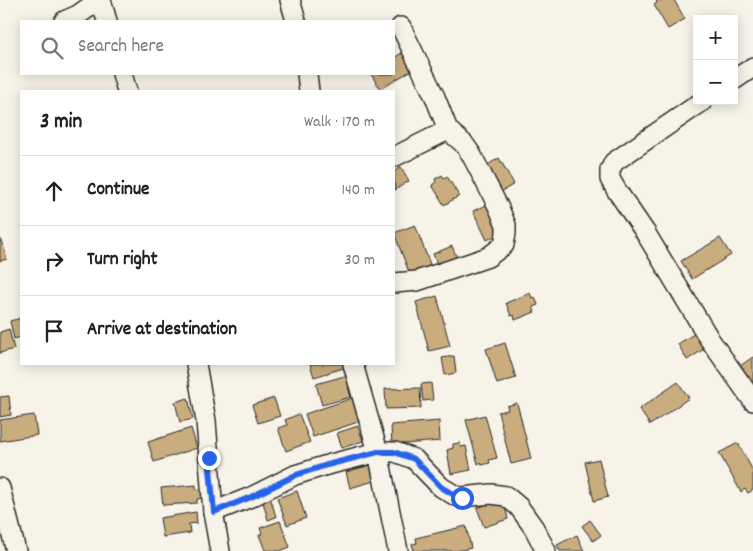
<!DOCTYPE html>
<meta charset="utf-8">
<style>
:root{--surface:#fff;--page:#f2f2f2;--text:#222;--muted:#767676;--line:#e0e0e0}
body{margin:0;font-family:Dekko,sans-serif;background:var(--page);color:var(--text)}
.controls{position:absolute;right:15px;top:15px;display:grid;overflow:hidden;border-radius:0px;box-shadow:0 2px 12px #0003}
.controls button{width:45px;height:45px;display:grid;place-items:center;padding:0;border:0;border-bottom:1px solid var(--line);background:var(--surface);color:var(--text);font:25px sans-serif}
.stop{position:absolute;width:15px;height:15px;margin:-11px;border:4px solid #2563eb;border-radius:50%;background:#fff}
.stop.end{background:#2563eb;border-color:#fff;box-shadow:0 1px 5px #0008}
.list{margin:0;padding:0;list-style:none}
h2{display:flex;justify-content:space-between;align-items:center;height:65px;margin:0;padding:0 20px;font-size:21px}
h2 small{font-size:16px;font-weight:400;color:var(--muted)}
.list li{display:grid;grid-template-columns:32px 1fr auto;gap:15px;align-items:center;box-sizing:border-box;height:70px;padding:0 20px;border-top:1px solid var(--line)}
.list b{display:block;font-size:19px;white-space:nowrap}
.list em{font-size:16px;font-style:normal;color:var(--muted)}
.icon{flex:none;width:28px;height:28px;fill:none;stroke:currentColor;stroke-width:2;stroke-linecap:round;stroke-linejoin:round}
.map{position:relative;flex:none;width:753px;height:551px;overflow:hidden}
.search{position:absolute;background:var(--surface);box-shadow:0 2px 12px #0003;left:20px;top:20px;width:375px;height:55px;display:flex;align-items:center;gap:12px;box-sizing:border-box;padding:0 18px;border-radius:0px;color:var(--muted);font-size:19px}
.panel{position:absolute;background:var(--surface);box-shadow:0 2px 12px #0003;left:20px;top:90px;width:375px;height:275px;border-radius:0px}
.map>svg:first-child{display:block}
.building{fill:#c9ad7e;stroke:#2b2b2b}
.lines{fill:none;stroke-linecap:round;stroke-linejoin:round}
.minor-casing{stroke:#2b2b2b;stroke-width:22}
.minor{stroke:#f7f3e8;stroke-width:19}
.route{stroke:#2563eb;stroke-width:6}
</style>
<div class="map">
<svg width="753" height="551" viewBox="0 0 753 551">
<rect width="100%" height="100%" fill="#f7f3e8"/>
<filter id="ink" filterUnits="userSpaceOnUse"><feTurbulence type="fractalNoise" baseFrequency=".02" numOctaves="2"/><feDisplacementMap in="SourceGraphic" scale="10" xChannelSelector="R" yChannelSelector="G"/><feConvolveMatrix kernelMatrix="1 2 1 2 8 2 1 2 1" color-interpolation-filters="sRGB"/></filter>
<g filter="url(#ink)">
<g class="building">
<polygon points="656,0 674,0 685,19 668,29 654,5 657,3"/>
<polygon points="405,51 412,70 380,89 371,74 394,74 394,58"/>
<polygon points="499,158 514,184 501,192 486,166"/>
<polygon points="401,167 409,181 395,190 394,172"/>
<polygon points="442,175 444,178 447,176 459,196 444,205 432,185 436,182 435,179"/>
<polygon points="491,203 503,232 487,240 473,211"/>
<polygon points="415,225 433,272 412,280 394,233"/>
<polygon points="720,238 731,255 692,279 681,261"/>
<polygon points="1,239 7,259 0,261 0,240"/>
<polygon points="452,246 458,261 439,268 433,254"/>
<polygon points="530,293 532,298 535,297 538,305 533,307 535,312 515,320 514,315 511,316 506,303"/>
<polygon points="437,296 450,346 429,351 416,302"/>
<polygon points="21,318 21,337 14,339 10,321"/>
<polygon points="9,329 14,349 0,353 0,332"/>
<polygon points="697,332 707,347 687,360 678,344"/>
<polygon points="505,343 516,378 497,384 486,349"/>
<polygon points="454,356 456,373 445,375 442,358"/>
<polygon points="753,357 753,383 751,381 749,383 740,372 743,369 740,366"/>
<polygon points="310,364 349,364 350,366 314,377"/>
<polygon points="348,375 351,385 348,387 351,397 322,405 316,384"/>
<polygon points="678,382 689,398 650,425 639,409"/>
<polygon points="431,383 433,400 423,401 421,384"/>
<polygon points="420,388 421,408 386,409 385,389"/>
<polygon points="9,396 11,415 0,417 0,397"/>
<polygon points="188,398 193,419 180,422 175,402"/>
<polygon points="274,398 280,416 258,423 252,405"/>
<polygon points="353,398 361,421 313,437 305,414"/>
<polygon points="517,403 531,459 511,464 498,412 508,410 507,406"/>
<polygon points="299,414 310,442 286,451 278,428 287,425 285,420"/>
<polygon points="34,415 37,435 0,441 0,420"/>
<polygon points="485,415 497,458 489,460 490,463 482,465 481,462 478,464 466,420"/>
<polygon points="439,421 440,441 392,445 391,425"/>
<polygon points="358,426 363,441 342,448 337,433"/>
<polygon points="191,428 197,448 154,462 148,442"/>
<polygon points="460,443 461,447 466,446 471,470 451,474 447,450 453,448 453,444"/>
<polygon points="738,443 753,471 753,490 748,493 745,489 741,492 719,453"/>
<polygon points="599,459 608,497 594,501 585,462"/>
<polygon points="370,465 374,481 350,488 346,472"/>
<polygon points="196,485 196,489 203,488 204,498 197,499 197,503 163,505 161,488"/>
<polygon points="297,491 306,518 287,525 277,498"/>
<polygon points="269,493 276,517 268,520 261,495"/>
<polygon points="502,499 504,502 508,519 484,527 477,508"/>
<polygon points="196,512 197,523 189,524 190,533 163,537 160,518"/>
<polygon points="590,520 601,535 593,541 582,526"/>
<polygon points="280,521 290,547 280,551 265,550 259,535 262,534 260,528"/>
<polygon points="466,526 471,548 456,551 414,551 412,544 417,543 416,538"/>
<polygon points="577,535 584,551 560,551 557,545"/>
</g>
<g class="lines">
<g class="minor-casing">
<g id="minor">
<polyline points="101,0 107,21"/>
<polyline points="290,0 296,21"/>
<polyline points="64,21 78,15 99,0"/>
<polyline points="122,74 127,91"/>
<polyline points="307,74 309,91"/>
<polyline points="734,80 753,67"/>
<polyline points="703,101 614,162 610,170 610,179 617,191 645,232 710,340 753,401"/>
<polyline points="394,157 448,130"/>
<polyline points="394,283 417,281 488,257 504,245 506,233 506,225 498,206 471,154 464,144 448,130 435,97 401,27"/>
<polyline points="196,364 206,421 213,512 220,551"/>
<polyline points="353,364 378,452 398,551"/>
<polyline points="0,488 16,551"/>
<polyline points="213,512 251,497 295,475 327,465 378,452 395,452 414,459 441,487 456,496 462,497 491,494 506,496 519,507 534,528 546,551"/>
</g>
</g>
<use href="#minor" class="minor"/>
</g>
</g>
<g class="lines" filter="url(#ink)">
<polyline class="route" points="209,458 214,512 251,497 296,475 327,465 378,452 394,452 414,459 441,487 456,496 462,498"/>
</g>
</svg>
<div class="controls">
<button>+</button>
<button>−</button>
</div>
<div class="stop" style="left:462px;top:498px"></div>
<div class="stop end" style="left:209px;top:458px"></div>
<div class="search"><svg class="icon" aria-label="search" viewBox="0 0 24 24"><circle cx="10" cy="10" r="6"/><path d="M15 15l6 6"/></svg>Search here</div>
<section class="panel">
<h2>3 min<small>Walk · 170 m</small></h2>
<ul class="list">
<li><svg class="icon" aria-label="ahead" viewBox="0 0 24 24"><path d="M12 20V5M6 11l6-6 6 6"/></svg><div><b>Continue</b></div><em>140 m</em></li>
<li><svg class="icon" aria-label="right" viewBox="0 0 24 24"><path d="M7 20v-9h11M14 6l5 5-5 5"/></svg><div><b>Turn right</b></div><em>30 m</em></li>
<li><svg class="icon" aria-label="arrive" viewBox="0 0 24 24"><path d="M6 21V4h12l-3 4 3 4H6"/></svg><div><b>Arrive at destination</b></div></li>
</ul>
</section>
</div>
